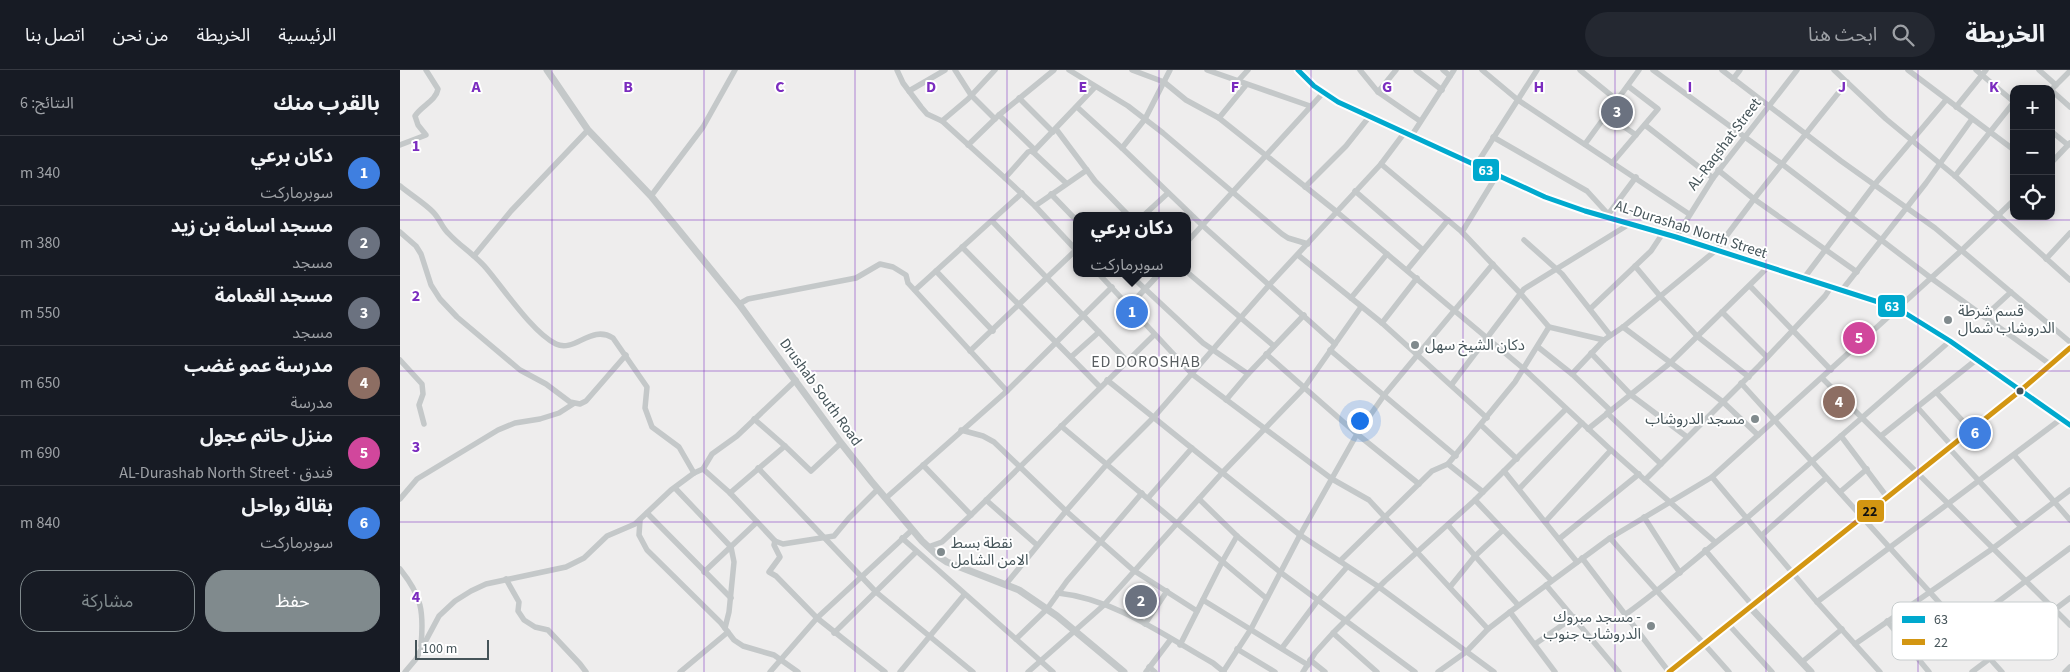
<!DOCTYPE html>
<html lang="ar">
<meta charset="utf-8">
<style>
:root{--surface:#171b24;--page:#242831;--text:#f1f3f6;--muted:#9ea1a6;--line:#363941;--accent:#808a8d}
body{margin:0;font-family:"Source Sans 3","Noto Sans Arabic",sans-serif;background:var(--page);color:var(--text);direction:rtl}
.controls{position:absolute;right:15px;top:15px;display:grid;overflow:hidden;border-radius:10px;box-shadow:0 2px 12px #0003}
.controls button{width:45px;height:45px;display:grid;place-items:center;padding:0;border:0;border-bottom:1px solid var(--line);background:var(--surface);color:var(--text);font:25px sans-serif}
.scale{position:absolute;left:15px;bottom:12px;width:74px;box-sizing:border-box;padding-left:5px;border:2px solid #455459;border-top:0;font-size:14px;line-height:18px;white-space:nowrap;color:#455459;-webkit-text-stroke:4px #fff;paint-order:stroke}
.you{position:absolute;left:959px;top:350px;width:18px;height:18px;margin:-12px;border:4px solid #fff;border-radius:50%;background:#1a73e8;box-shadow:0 0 0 8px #1a73e833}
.badge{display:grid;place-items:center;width:32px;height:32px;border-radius:50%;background:var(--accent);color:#fff;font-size:16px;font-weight:700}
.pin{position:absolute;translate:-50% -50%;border:2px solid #fff;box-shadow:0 1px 5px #0006}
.popup{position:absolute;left:673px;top:142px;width:118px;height:65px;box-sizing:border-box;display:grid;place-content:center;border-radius:10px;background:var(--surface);filter:drop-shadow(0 1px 4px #0005);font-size:16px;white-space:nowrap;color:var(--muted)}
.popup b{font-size:19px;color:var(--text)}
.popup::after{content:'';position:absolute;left:50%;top:100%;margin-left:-10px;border:10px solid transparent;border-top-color:var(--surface)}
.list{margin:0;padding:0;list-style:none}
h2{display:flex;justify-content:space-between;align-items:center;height:65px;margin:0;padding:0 20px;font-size:21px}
h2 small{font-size:16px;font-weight:400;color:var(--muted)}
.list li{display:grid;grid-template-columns:32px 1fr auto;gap:15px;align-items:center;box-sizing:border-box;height:70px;padding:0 20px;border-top:1px solid var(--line)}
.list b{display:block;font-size:19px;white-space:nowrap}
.list p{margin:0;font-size:16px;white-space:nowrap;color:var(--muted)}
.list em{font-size:16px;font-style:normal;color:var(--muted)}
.actions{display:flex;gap:10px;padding:15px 20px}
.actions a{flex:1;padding:11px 0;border:1px solid var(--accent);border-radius:20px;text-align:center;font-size:18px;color:var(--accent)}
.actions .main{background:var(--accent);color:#fff}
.icon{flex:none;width:28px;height:28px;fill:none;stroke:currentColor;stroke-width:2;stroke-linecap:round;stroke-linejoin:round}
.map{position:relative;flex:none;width:1670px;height:602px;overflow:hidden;direction:ltr}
header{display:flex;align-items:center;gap:30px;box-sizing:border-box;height:70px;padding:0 25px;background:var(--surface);border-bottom:1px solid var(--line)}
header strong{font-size:24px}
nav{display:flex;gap:28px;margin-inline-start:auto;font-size:18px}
.search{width:350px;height:45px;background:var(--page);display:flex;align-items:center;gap:12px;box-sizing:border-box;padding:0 18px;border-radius:28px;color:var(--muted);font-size:19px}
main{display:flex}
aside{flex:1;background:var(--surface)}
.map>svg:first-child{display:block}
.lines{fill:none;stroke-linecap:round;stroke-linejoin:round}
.minor{stroke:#c4c8c9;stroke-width:5.5}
.tertiary{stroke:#c4c8c9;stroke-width:7}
.bus-1-casing{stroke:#fff;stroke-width:9}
.bus-2-casing{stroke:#fff;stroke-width:9}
.bus-1{stroke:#00a9ce;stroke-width:5}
.bus-2{stroke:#d39612;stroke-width:5}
.grid{fill:none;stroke:#7b2cbf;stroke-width:1;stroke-opacity:0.55}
.poi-dot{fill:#808a8d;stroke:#fff;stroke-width:2}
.bus-dot{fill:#455459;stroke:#fff;stroke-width:2}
.labels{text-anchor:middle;stroke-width:4;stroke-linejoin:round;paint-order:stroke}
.street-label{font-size:15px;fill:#455459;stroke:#fff}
.poi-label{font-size:15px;fill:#455459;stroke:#fff;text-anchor:start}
.neighbourhood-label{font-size:16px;letter-spacing:1px;fill:#595e61;stroke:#fff}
.key{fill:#fff;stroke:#c7cccd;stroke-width:1}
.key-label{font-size:14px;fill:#455459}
.grid-label{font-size:16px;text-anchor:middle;font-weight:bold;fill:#7b2cbf;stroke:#fff;stroke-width:4;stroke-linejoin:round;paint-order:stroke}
.line-badge{stroke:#fff;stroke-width:2}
.badge-label{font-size:14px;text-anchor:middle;font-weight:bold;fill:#fff}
.pale-badge-label{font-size:14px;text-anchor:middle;font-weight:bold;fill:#111}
</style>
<header>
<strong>الخريطة</strong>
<div class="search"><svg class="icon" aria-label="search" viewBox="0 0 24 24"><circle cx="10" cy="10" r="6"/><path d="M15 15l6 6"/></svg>ابحث هنا</div>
<nav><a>الرئيسية</a><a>الخريطة</a><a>من نحن</a><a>اتصل بنا</a></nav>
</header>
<main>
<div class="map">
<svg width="1670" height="602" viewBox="0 0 1670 602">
<rect width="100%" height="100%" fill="#eeeded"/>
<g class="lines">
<g class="minor">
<polyline points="497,0 503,13 521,37 527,44 542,51 605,108 635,136 677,181"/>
<polyline points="555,0 571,25 595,49"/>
<polyline points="669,0 728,36 763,63 882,164 888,168 908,174"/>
<polyline points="732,0 764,12 786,30 819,48 937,142 1124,299 1211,380 1315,472"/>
<polyline points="807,0 910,36"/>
<polyline points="960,0 978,22 1020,51"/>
<polyline points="1016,0 1042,20"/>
<polyline points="1043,0 1050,6"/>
<polyline points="1082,0 1118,30 1289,144"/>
<polyline points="1180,0 1218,31"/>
<polyline points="1253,0 1382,94 1531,208 1651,295"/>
<polyline points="1322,0 1441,91 1535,158 1670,272"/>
<polyline points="1434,0 1486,49 1555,106 1670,210"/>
<polyline points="1508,0 1614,80"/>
<polyline points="1576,0 1614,32"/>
<polyline points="1639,0 1656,15"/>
<polyline points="1333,9 1340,0"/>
<polyline points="837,12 848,0"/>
<polyline points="1651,20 1670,1"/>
<polyline points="1651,20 1670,37"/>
<polyline points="509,21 545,0"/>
<polyline points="978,22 996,0"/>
<polyline points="619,28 653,62"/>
<polyline points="677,37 722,78 802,155 935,274"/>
<polyline points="1556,37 1586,0"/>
<polyline points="599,45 635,80"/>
<polyline points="1207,45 1236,65"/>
<polyline points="819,48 846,15"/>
<polyline points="542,51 568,29 595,0"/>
<polyline points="1245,55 1313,108"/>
<polyline points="656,59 695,111 729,146"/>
<polyline points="1651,61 1668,75"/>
<polyline points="1012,65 1054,0"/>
<polyline points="1093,67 1187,121 1208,144"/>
<polyline points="1185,74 1239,0"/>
<path d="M0,75l26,-10 -8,-10 -3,-9c6,-10 21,-15 23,-27l-12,-19"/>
<polyline points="568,75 599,45 654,0"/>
<polyline points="722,78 745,49 770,0"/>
<polyline points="633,82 666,113"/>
<polyline points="1212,93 1258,39 1228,16"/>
<polyline points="1651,93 1670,73"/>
<polyline points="981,94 1062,162 1120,223 1149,257 1204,270"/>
<polyline points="1076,95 1137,0"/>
<polyline points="1318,100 1354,129 1457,202"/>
<polyline points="1555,106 1614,32"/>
<polyline points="605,108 628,82 631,81 633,82 695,17"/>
<path d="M0,116c11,9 24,17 33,26 7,7 9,16 16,22 11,12 26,21 37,34 17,20 47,65 70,76 19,9 35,-20 57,-6l34,49 -2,21 7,19 27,20 15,26"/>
<polyline points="905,117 946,76 969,47"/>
<polyline points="955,121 1023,180"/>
<polyline points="651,124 677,151"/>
<polyline points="251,126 303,57 335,0"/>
<polyline points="635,136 687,100"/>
<polyline points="743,146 768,123"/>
<polyline points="1207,146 1236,107"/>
<polyline points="592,151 727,291"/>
<polyline points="0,162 16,176 21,184 31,215 40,229 57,247 120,300 146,314 170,332 180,334 186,331 226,285"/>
<polyline points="1062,162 1097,105"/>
<polyline points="1276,167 1313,108 1397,0"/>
<polyline points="1124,170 1162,204 1210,265"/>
<polyline points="787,172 923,23"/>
<polyline points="562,177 700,317"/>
<polyline points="898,185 982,253 1087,348"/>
<polyline points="74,186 111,141 188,60"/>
<polyline points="1646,189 1670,163"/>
<polyline points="1235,196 1260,226 1297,266 1349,307"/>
<polyline points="1007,200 1048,150"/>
<polyline points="536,201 593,261"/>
<polyline points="787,202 874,276"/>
<polyline points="698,203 792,304 932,409 969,430 1088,559"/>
<polyline points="728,203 803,273 848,304"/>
<polyline points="1404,208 1475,114 1546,30"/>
<polyline points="1350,216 1431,300"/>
<polyline points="515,220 622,123"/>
<polyline points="1442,220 1526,113 1572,49"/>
<polyline points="951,228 987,184"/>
<polyline points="339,234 348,229 456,208 480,194 493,197 506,205 508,213 607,321"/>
<polyline points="729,236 760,203"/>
<polyline points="1190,239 1251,181 1263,163"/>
<polyline points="1322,242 1367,287"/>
<polyline points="1584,247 1611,222"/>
<polyline points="982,253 1017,208"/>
<polyline points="1223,257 1323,332 1358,365"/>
<polyline points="1138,277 1172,304 1210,340"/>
<polyline points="930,280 1056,386"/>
<polyline points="570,281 677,179"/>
<polyline points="1191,283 1231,325 1287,367"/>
<polyline points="866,284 957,364 1019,414"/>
<polyline points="671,287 699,262"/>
<polyline points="0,290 22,314 23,324 19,335 24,354"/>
<polyline points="1172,304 1204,270 1223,257 1315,181 1354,129 1447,12"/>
<polyline points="1422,308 1670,555"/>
<polyline points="707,310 900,465 979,517 1094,602"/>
<polyline points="1341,313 1602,602"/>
<polyline points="1052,314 1124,219 1231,153"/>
<polyline points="1620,321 1670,355"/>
<polyline points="1536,322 1571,360"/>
<polyline points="826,330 848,304 904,245"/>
<polyline points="1517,337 1551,375"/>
<polyline points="1207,343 1261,394"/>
<polyline points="354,349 385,376 411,401 441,373"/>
<polyline points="1081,355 1117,389"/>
<polyline points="661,356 866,528"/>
<polyline points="1188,359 1270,293 1368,197"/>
<polyline points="561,360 583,366 594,372 666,441 733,500 797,541"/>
<polyline points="1441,366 1487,427"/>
<polyline points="1481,366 1576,290"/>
<polyline points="1548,377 1621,457"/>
<polyline points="1614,385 1670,450"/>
<polyline points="1048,394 1083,422"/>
<polyline points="523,395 571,445"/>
<polyline points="358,398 476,522 573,602"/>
<polyline points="303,399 330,423 375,471 383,474 434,466 449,448 478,419"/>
<polyline points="1104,401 1177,492"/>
<polyline points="1312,407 1417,532 1480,602"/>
<polyline points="1245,410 1360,295 1425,226 1431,217"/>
<polyline points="275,418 331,477 334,492 329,542 325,558"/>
<polyline points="1119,419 1182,353"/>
<polyline points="1440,422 1467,399"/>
<polyline points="330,423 385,376"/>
<polyline points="486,428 607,321 712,217"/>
<polyline points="748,428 792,378"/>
<polyline points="0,429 17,409 98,360 115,353 140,349 159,343 173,334"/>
<polyline points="799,429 837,466 880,502 1015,602"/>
<polyline points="586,430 637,475"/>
<polyline points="1075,430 1151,510"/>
<polyline points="247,443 331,528"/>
<polyline points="1244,447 1280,503"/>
<polyline points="240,450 239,465 247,480 321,553 334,570 343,576 374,585 398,602"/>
<polyline points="1145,452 1211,380"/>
<polyline points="1048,455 1118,535"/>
<polyline points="1362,465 1426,408"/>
<polyline points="502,468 653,602"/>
<polyline points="1210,468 1329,602"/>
<polyline points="1159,469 1239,404"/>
<polyline points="375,471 374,475 380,487 369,502 376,506 417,548 485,602"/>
<polyline points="528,477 542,472 571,445 754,265"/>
<polyline points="1305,480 1352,535"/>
<polyline points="1182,488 1269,602"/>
<polyline points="940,491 1032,401 1048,394 1115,312 1149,257"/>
<path d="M0,499c22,27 24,43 21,77"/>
<polyline points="304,502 357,452"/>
<polyline points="106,509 119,532 118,541 124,550 135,557 148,560 180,594 186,602"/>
<polyline points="606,514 666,441 707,394 754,347 870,214 981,94 1005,62"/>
<polyline points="1146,515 1219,602"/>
<polyline points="1050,517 1075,486 1103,460"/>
<path d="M658,523c57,6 107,43 155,70l11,9"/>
<polyline points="803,530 908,595"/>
<polyline points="1417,532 1661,349"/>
<polyline points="1110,542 1155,602"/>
<path d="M1226,544c42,-30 80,-65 121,-96l203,-177"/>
<polyline points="1487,551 1529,602"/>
<polyline points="745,554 767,521"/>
<polyline points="1329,555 1372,602"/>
<polyline points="1563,558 1670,478"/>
<polyline points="434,563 516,482"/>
<polyline points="933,563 977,602"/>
<polyline points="616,569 647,539 667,511 742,423"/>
<polyline points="1135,574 1174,547"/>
<polyline points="1455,574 1592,479 1670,420"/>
<polyline points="780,575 822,492 837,466"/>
<polyline points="882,578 918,530 947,497"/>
<polyline points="837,579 875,602"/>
<polyline points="910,590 925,602"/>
<polyline points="1402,592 1442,559"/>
<polyline points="749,597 755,602"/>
<polyline points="5,602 16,589 39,546 55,531 71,521 86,514 166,497 184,488 207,466 235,454 271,420 294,403 303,399 312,384 337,366 396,310"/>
<polyline points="280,602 328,562"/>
<polyline points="370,602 417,548 512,460"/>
<polyline points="500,602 564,525"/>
<polyline points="628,602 704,535 822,403 904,318 961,237"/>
<polyline points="746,602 771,569"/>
<polyline points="823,602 851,559 900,465 957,364 985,324 1093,194"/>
<polyline points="903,602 915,583 933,563 985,511 1075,430 1166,339"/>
<polyline points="1038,602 1066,582 1088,559 1110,542 1210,468 1312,407 1563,179 1614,130"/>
<polyline points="1269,602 1620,321 1670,278"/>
<polyline points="1572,602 1670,528"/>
<polyline points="1665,602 1670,597"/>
</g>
<g class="tertiary">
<polyline points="147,0 188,60 251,126 339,234 441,373 471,411 522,471 538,486 547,492 619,520 657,546 724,602"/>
<polyline points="898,0 914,16 938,32 1145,127 1185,141 1276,167 1497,238 1525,255 1620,321"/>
<polyline points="1350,537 1411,602"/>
</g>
<g class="bus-1-casing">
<polyline id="bus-1" points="898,0 914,16 938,32 1145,127 1185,141 1276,167 1497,238 1550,271 1670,355"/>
</g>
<g class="bus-2-casing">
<polyline id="bus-2" points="1269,602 1620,321 1670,278"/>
</g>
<use href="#bus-1" class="bus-1"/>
<use href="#bus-2" class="bus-2"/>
</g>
<path class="grid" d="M152,0v602M304,0v602M455,0v602M607,0v602M759,0v602M911,0v602M1063,0v602M1215,0v602M1366,0v602M1518,0v602M0,150h1670M0,301h1670M0,452h1670"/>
<g class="poi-dot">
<circle cx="1548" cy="250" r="5"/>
<circle cx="1015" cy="275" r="5"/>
<circle cx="1355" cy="349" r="5"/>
<circle cx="541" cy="482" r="5"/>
<circle cx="1251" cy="556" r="5"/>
</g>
<circle class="bus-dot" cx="1620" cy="321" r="4.5"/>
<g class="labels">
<g class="street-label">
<text transform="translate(1324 74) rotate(-53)" y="5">AL-Raqshat Street</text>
<text transform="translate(1291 159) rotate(18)" y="5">AL-Durashab North Street</text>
<text transform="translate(421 322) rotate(54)" y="5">Drushab South Road</text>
</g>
<g class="poi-label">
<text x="1558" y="246">قسم شرطة<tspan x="1558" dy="17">الدروشاب شمال</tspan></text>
<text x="1025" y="280">دكان الشيخ سهل</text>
<text x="1345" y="354" text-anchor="end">مسجد الدروشاب</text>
<text x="551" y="478">نقطة بسط<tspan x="551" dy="17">الامن الشامل</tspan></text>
<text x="1241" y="552" text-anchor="end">مسجد مبروك -<tspan x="1241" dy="17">الدروشاب جنوب</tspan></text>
</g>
<g class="neighbourhood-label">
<text x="746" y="297">ED DOROSHAB</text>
</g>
</g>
<rect x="1492" y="532" width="166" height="58" rx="8" class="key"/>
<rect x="1502" y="546" width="23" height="7" fill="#00a9ce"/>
<rect x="1502" y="569" width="23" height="6" fill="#d39612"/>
<g class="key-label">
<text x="1534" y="554">63</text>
<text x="1534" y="577">22</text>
</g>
<g class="grid-label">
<text x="76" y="22">A</text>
<text x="228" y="22">B</text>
<text x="380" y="22">C</text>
<text x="531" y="22">D</text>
<text x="683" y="22">E</text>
<text x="835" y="22">F</text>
<text x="987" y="22">G</text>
<text x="1139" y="22">H</text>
<text x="1290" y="22">I</text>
<text x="1442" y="22">J</text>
<text x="1594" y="22">K</text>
<text x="16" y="81">1</text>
<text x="16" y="231">2</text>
<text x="16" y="382">3</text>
<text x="16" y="532">4</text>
</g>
<g class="line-badge">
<rect x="1072" y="88" width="28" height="24" rx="5" fill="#00a9ce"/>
<rect x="1477" y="224" width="29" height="24" rx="5" fill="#00a9ce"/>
<rect x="1456" y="429" width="29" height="24" rx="5" fill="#d39612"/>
</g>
<g class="badge-label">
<text x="1086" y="105">63</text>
<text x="1492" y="241">63</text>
</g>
<g class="pale-badge-label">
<text x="1470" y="446">22</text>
</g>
</svg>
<div class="controls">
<button>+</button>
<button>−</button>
<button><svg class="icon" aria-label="locate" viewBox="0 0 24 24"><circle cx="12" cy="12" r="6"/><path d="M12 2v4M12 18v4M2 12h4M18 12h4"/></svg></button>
</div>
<div class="scale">100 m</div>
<div class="you"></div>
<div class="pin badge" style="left:732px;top:242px;background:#3f7fe0">1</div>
<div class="popup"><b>دكان برعي</b>سوبرماركت</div>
<div class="pin badge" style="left:741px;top:531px;background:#6b7280">2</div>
<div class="pin badge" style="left:1217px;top:42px;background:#6b7280">3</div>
<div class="pin badge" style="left:1439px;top:332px;background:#8d6e63">4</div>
<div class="pin badge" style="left:1459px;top:268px;background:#d1479c">5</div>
<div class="pin badge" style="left:1575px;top:363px;background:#3f7fe0">6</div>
</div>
<aside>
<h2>بالقرب منك<small>النتائج: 6</small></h2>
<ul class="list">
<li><span class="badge" style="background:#3f7fe0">1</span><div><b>دكان برعي</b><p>سوبرماركت</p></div><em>340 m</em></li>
<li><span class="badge" style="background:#6b7280">2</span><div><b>مسجد اسامة بن زيد</b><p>مسجد</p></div><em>380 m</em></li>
<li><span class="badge" style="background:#6b7280">3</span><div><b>مسجد الغمامة</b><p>مسجد</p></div><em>550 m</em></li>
<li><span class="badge" style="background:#8d6e63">4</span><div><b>مدرسة عمو غضب</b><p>مدرسة</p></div><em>650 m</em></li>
<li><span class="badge" style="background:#d1479c">5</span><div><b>منزل حاتم عجول</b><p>فندق · AL-Durashab North Street</p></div><em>690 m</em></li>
<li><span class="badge" style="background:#3f7fe0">6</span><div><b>بقالة رواحل</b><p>سوبرماركت</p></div><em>840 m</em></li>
</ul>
<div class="actions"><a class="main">حفظ</a><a>مشاركة</a></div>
</aside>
</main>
